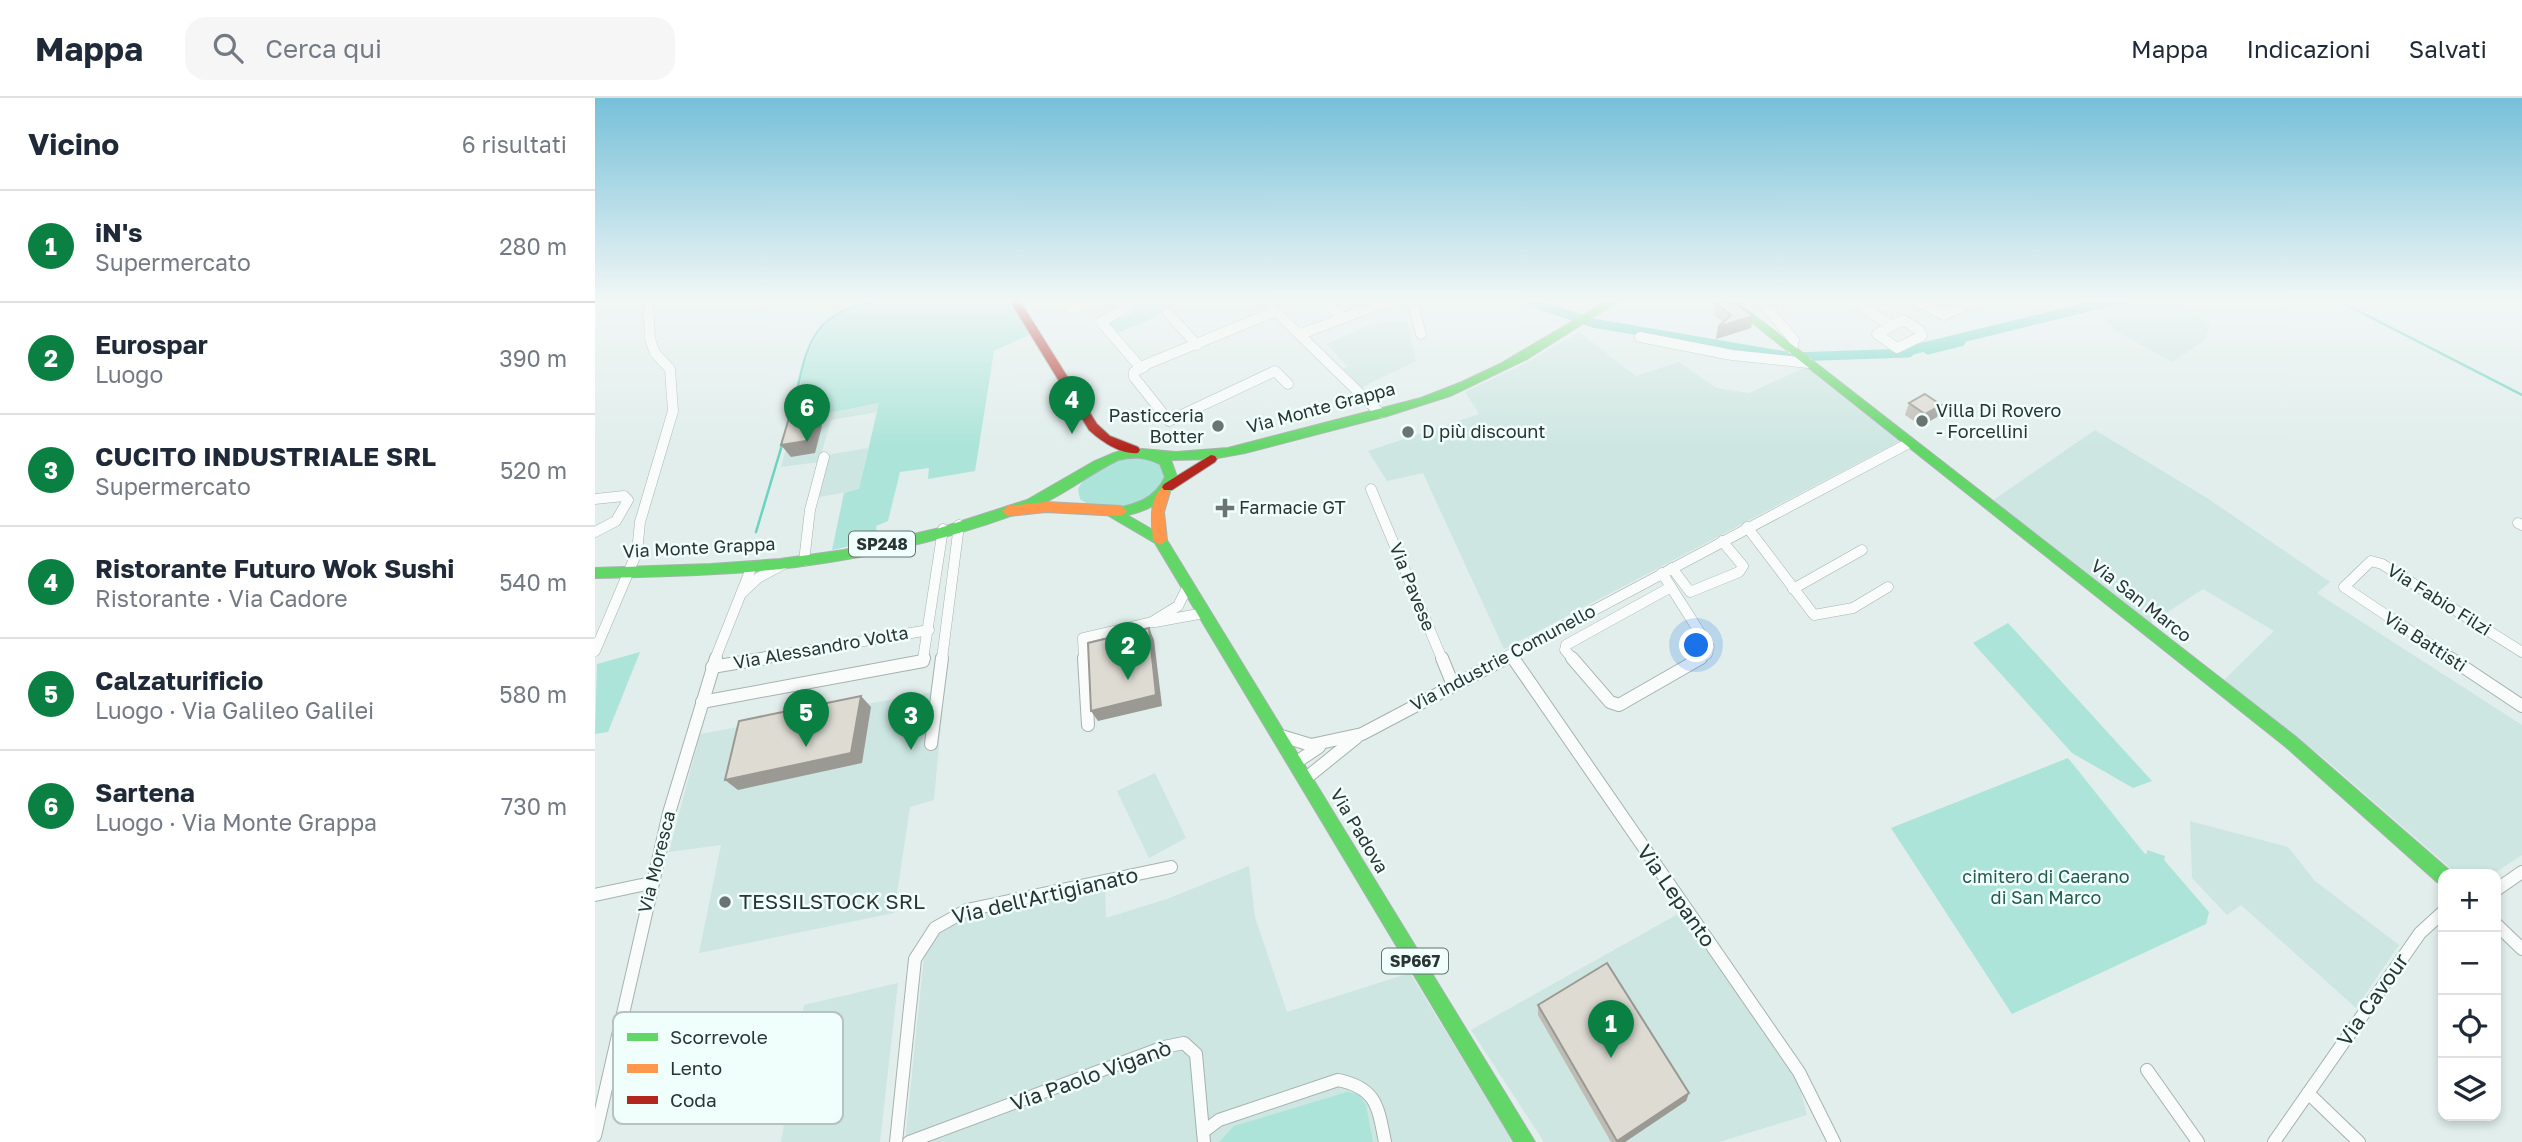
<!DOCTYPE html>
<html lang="it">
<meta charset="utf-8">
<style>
:root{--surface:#fff;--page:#f6f6f7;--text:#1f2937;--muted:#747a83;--line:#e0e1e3;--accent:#0b8043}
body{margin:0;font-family:"Golos Text",sans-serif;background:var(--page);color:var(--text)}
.controls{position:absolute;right:21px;bottom:21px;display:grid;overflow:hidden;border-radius:14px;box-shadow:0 4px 10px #0003}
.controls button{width:63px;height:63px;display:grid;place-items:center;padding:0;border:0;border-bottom:2px solid var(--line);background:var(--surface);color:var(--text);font:35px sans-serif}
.you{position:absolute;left:1102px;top:548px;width:24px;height:24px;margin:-18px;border:5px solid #fff;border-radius:50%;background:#1a73e8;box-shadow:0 0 0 10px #1a73e833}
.badge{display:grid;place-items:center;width:46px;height:46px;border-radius:50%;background:var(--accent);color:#fff;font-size:23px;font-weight:700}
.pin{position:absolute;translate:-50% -58px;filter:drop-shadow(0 2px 4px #0008)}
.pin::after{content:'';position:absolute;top:37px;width:24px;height:21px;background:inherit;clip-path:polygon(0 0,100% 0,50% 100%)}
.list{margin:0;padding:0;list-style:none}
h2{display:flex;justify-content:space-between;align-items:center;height:91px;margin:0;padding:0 28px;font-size:30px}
h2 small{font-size:23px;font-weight:400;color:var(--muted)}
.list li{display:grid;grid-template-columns:46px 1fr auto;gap:21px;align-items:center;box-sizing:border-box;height:112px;padding:0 28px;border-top:2px solid var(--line)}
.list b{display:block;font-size:26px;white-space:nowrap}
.list p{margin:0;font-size:23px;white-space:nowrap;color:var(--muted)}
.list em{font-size:23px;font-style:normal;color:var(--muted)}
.icon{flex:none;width:38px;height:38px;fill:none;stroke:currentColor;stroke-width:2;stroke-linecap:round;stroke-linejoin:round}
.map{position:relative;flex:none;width:1927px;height:1044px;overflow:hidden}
header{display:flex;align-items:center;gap:42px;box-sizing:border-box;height:98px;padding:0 35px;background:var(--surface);border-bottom:2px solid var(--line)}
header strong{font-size:33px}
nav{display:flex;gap:38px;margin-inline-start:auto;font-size:24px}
.search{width:490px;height:63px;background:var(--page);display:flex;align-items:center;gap:18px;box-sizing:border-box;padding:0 24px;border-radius:21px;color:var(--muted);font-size:26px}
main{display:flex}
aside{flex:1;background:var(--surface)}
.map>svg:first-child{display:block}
.built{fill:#cde6e1}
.green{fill:#ace4d9}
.water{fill:#6cd3c3}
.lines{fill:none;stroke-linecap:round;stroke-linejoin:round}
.stream{stroke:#6cd3c3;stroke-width:2.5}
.canal{stroke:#6cd3c3;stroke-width:9}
.street-far1-casing{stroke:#a7b2ae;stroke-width:11}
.street-casing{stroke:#a7b2ae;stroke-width:14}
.fast-casing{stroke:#a7b2ae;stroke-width:2}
.slow-casing{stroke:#a7b2ae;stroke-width:2}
.jam-casing{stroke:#a7b2ae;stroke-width:2}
.street-far1{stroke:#fafcfc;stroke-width:10}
.street{stroke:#fafcfc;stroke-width:12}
.fast{fill:#63d668;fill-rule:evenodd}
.slow{fill:#ff974d;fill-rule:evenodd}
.jam{fill:#b3261e;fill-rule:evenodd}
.wall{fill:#bfbcb5}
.shaded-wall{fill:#9b9994}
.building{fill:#dedbd3;stroke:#9b9994;stroke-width:2}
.poi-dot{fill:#6a7573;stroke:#f0fffb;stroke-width:2.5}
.labels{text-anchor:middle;stroke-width:5;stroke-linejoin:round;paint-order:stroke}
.shield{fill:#f0fffb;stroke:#65716e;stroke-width:2}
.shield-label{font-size:16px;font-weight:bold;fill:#2a3432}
.street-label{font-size:18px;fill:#2a3432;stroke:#f0fffb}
.poi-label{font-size:18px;fill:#2a3432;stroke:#f0fffb;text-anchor:start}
.park-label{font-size:18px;fill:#235b51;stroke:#f0fffb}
.near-street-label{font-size:21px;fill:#2a3432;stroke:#f0fffb}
.near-poi-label{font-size:21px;fill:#2a3432;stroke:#f0fffb;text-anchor:start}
.key{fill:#f0fffb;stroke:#b5c2bf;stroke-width:2}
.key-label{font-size:19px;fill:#2a3432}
</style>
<header>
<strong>Mappa</strong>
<div class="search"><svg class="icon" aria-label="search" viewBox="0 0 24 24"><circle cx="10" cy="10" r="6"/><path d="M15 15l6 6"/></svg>Cerca qui</div>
<nav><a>Mappa</a><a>Indicazioni</a><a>Salvati</a></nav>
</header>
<main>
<aside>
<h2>Vicino<small>6 risultati</small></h2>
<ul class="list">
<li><span class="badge">1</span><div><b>iN's</b><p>Supermercato</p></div><em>280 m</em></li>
<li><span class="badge">2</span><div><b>Eurospar</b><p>Luogo</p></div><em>390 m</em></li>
<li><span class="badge">3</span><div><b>CUCITO INDUSTRIALE SRL</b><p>Supermercato</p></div><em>520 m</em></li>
<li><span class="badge">4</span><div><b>Ristorante Futuro Wok Sushi</b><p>Ristorante · Via Cadore</p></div><em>540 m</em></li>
<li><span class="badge">5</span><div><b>Calzaturificio</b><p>Luogo · Via Galileo Galilei</p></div><em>580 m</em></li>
<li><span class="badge">6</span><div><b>Sartena</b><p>Luogo · Via Monte Grappa</p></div><em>730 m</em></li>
</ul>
</aside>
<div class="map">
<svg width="1927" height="1044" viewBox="0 0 1927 1044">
<rect width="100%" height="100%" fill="#e1eeeb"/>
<g class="built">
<polygon points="1537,203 1578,203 1615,227 1610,242 1577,264 1520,232 1499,211"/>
<polygon points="812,223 821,263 767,289 748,271 753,268 731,246 778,226"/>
<polygon points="984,234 1041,278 1084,264 1121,290 1154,295 1213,268 1305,343 909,551 828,375 792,383 773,353 884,316 870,294 931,265"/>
<polygon points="285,305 282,314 236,322 224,364 186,369 199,322"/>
<polygon points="1500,332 1612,400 1735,484 1722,495 1927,627 1927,757 1898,776 1862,776 1731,662 1629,582 1679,533 1608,491 1556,525 1397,403"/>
<polygon points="273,350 264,392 224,399 232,357"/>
<polygon points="349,592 339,702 315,709 299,815 104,855 126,747 74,754 105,636"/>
<polygon points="560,675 591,740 554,760 522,693"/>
<polygon points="1595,723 1693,749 1720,783 1804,847 1761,910 1646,807 1632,817 1597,780"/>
<polygon points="654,768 660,819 692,914 815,875 918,1044 310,1044 329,858 342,835 364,819 510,789 511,820 572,801"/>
<polygon points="1085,815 1202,980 1212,1017 1124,1044 949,1044 876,932"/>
<polygon points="303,885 285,1044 186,1044 209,907"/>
</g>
<g class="green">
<path d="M277,203h136l21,34 -35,16 -19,120 -47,8 1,-11 -29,4 -12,49 -12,5 2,14 -46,10 12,-57 15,-4 20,-86 -85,17c10,-57 14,-105 78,-119z"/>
<polygon points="545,203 559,203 569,215 522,235 514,224 540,214 534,207"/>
<path d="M538,358c17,3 29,4 33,21 -14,28 -59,43 -86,22l-2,-10c11,-21 35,-27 55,-33z"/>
<polygon points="1413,525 1557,683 1538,690 1477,655 1378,545"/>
<polygon points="45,554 13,634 0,636 2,566"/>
<polygon points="1473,660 1549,755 1552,756 1552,752 1570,758 1569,762 1614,814 1611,826 1417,916 1296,730"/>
<polygon points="752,994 763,996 771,1007 778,1044 624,1044 639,1028"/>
</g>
<polygon class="water" points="1497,203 1537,203 1304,260 1297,252"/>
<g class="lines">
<g class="stream">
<polyline points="1744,203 1927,297"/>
<polyline points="1512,208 1536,203"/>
<path d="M195,321c17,-62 12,-106 87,-118"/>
<polyline points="161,434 187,347"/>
</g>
<g class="canal">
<polyline points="933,203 998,225 1197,259 1314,255"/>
<polyline points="1333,252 1366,244"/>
</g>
<g class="street-far1-casing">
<g id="street-far1">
<polyline points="523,203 528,211 506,224 545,269 681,213"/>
<polyline points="670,203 785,315"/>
<polyline points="730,203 748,219"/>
<polyline points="817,203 826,236"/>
<polyline points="1166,203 1199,242 1197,251"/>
<polyline points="1259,203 1295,227"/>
<polyline points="1322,203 1349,217 1379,203"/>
<polyline points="476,211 496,203"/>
<polyline points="573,215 602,247"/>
<polygon points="1308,222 1324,232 1327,238 1302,250 1282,236"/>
<polyline points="706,236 793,203"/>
<polyline points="1045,239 1137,257 1213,265"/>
<polyline points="549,269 539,274 539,279 574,323 680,273 693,286"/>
<polyline points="776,391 847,561"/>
<polyline points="0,401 29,398 33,402 21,423 0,434"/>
<polyline points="1923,425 1927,427"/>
<polyline points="1152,429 1219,517 1258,510 1293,489"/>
<polyline points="209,463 215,412 229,359"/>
<polyline points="1077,470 1095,494 1144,474 1148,468 1127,443"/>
<polyline points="1067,475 1114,549 1112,556 1103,561"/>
<polyline points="1198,491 1267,452"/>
<polyline points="148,494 163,480 189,466"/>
<polyline points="560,524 609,515"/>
<polyline points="0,553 42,454 45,424 78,313 75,271 60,255 55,241 53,203"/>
<polyline points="916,556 920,561"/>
<polyline points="120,561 157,468"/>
<polyline points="162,561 334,532"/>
<polyline points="328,561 348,431"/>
<polyline points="347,561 364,427"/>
<polyline points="489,561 488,540 557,524 583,508 593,488"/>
<polyline points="907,561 1314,345"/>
<polyline points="978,561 970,552 971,547 1076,489"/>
<polyline points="1857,561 1749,489 1776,463 1787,466 1927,554"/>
</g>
</g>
<g class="street-casing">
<g id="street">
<polyline points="489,560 493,627"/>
<polyline points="847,560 858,587"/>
<polyline points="918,560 1204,974 1239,1044"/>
<polyline points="977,560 1015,604 1024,607 1106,560"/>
<polyline points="1855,560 1927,608"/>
<polyline points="117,569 172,560"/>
<polyline points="107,604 328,563 329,560"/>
<polyline points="683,637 716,647 767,636 911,560"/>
<polyline points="336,646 347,560"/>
<polyline points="700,665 724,649"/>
<polyline points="710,681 762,639"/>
<polyline points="1901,792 1927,774"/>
<polyline points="0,797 56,785"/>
<polyline points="1901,826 1927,851"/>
<polyline points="1552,972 1603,1044"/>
<polyline points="1713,995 1764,1044"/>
<polyline points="0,1038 74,715 121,560"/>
<polyline points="301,1044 320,861 340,830 372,812 576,769"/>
<polyline points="314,1044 569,949 589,945 601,956 608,1034"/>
<path d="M609,1044l-1,-10 16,-12 119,-40c39,8 40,27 47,62"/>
<polyline points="1679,1044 1825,835 1848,814"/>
</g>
</g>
<g class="fast-casing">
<g id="fast">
<path d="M1012,203h12l-92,58 -77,37 -63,20 -142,37 -33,6 -41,1 6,17c-9,23 -26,33 -50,38l38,22 370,605h-21l-359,-599 -46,-27 -1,-3 1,-3c22,-5 46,-9 56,-33l-5,-13c-15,-7 -26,-8 -42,-4 -29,14 -54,35 -83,47 -88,34 -182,55 -275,64 -55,5 -110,6 -165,7v-10l116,-4 69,-5 64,-9 96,-22 87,-28 66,-38 21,-9 17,-5 45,4 52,-4 193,-50 41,-16 38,-18z"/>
<polygon points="1130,203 1141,203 1701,639 1854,772 1856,776 1848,776 1848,786 1842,784 1691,649"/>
</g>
</g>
<g class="slow-casing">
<g id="slow">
<path d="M569,389l6,5 -6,20 3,28 -7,5 -7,-5c-1,-16 -5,-44 11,-53z"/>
<polygon points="451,404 526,408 532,413 526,418 451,414 413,418 407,413 413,408"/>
</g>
</g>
<g class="jam-casing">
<g id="jam">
<path d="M415,203h10l77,123 13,12 28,11 2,3 -2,3c-17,2 -37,-12 -49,-23z"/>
<polygon points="616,357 620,358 622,361 620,364 577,392 569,392 567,389 569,386"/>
</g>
</g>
<use href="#street-far1" class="street-far1"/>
<use href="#street" class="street"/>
<use href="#fast" class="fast"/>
<use href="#slow" class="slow"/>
<use href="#jam" class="jam"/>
</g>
<g class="wall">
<polygon points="1120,205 1158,218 1156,230 1121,241 1123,229 1128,224 1119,217"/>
<polygon points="1314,305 1346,307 1342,319 1326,328 1310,317"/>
<polygon points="943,907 1094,995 1091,1003 1030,1044 1016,1044 943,917"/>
</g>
<g class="shaded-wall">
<polygon points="1158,218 1156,230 1121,241 1123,229"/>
<polygon points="1346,307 1342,319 1326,328 1330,316"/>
<polygon points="218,316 227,328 220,355 196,359 186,347"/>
<polygon points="554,530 559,542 567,608 503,623 496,613"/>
<polygon points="266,598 276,609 267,665 143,692 130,682"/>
<polygon points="1094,995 1091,1003 1030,1044 1021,1044"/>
</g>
<g class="building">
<polygon points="1125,203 1137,203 1158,218 1123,229 1136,217 1120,205"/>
<polygon points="1330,296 1346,307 1330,316 1314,305"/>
<polygon points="218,316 211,343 186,347 194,320"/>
<polygon points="554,530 561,597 496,613 493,545"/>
<polygon points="266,598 256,655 130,682 144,623"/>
<polygon points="1012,865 1094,995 1022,1043 943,907"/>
</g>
<linearGradient id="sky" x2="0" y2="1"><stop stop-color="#76c0d9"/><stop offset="0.58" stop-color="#f2f7f6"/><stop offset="1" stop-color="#f2f7f6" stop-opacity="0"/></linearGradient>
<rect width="1927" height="349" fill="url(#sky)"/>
<g class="poi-dot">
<circle cx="1327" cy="323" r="7"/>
<circle cx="623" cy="328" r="7"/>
<circle cx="813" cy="334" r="7"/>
<path d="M626.5 399.5h7v7h7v7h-7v7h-7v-7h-7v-7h7z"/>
<circle cx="130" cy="804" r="7"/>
</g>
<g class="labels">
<g class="shield">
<rect x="254" y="433.5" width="66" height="25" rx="5"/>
<rect x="787" y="850.5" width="66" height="25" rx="5"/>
</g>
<g class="shield-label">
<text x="287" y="452">SP248</text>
<text x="820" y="869">SP667</text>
</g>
<g class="street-label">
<text transform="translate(726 310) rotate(-15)" y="6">Via Monte Grappa</text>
<text transform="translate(104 450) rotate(-3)" y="6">Via Monte Grappa</text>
<text transform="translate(817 489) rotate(68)" y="6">Via Pavese</text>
<text transform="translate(1844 502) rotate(32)" y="6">Via Fabio Filzi</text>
<text transform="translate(1546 503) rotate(38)" y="6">Via San Marco</text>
<text transform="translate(1830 544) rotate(33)" y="6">Via Battisti</text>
<text transform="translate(226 550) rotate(-10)" y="6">Via Alessandro Volta</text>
<text transform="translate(908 560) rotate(-28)" y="6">Via industrie Comunello</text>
<text transform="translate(764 733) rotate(59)" y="6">Via Padova</text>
<text transform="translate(62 764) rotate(-76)" y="6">Via Moresca</text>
</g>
<g class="poi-label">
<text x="1341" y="319">Villa Di Rovero<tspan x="1341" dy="21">- Forcellini</tspan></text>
<text x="609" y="324" text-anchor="end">Pasticceria<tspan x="609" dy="21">Botter</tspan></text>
<text x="827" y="340">D più discount</text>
<text x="644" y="416">Farmacie GT</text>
</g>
<g class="park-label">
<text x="1451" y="785">cimitero di Caerano<tspan x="1451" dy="21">di San Marco</tspan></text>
</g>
<g class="near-street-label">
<text transform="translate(450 798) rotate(-13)" y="7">Via dell'Artigianato</text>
<text transform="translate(1081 798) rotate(55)" y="7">Via Lepanto</text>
<text transform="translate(1778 902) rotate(-55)" y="7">Via Cavour</text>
<text transform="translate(496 978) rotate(-20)" y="7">Via Paolo Viganò</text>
</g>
<g class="near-poi-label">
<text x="144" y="811">TESSILSTOCK SRL</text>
</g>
</g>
<rect x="18" y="914" width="230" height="112" rx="10" class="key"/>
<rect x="32" y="935" width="31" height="8" fill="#63d668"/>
<rect x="32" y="966" width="31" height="9" fill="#ff974d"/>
<rect x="32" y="998" width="31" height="8" fill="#b3261e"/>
<g class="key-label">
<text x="75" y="946">Scorrevole</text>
<text x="75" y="977">Lento</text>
<text x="75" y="1009">Coda</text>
</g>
</svg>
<div class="controls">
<button>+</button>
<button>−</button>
<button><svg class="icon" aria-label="locate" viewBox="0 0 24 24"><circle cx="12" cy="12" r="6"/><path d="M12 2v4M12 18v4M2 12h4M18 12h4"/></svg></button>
<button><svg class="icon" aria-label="layers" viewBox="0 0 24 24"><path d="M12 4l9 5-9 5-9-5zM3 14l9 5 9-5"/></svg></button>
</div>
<div class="you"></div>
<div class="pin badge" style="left:1016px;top:960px">1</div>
<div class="pin badge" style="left:533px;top:582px">2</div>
<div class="pin badge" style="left:316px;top:652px">3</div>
<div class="pin badge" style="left:477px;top:336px">4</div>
<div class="pin badge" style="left:211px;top:649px">5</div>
<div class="pin badge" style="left:212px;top:344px">6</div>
</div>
</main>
